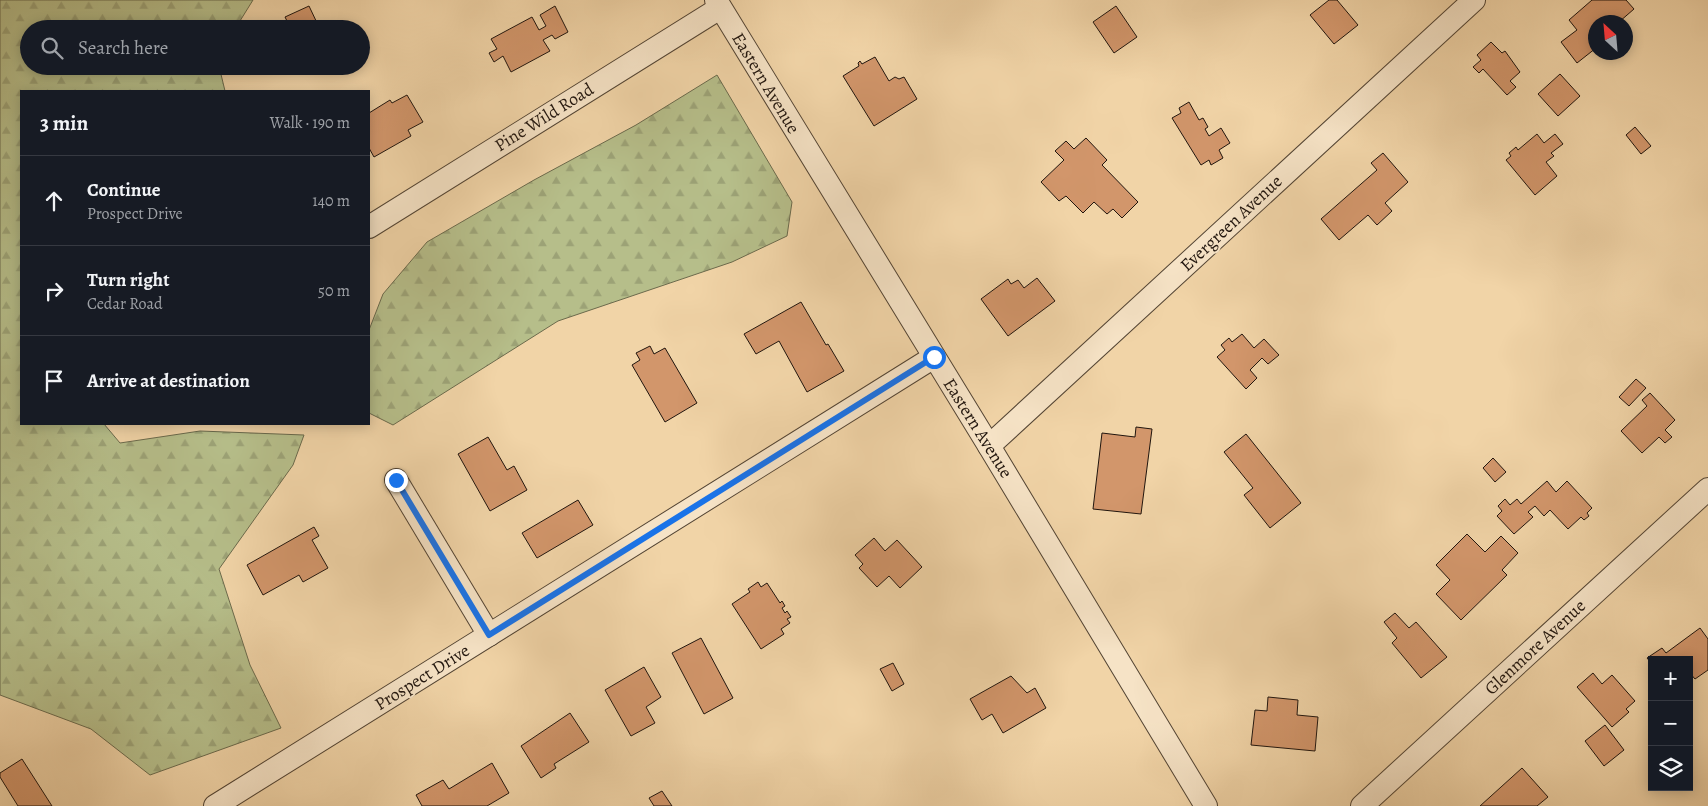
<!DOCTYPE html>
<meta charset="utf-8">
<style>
:root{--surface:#171b24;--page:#242831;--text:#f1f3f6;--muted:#9ea1a6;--line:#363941}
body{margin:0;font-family:Alegreya,serif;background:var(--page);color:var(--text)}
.controls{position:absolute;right:15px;bottom:15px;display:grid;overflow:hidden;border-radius:0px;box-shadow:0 2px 12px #0003}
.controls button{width:45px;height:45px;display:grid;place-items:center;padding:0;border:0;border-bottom:1px solid var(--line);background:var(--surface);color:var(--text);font:25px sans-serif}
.compass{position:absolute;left:1588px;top:15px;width:45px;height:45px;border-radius:50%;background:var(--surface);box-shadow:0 2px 12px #0003;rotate:334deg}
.stop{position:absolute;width:15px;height:15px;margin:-11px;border:4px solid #1a73e8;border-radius:50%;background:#fff}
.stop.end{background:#1a73e8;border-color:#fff;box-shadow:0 1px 5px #0008}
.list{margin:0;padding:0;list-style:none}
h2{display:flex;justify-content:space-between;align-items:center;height:65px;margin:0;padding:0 20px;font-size:21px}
h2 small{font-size:16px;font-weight:400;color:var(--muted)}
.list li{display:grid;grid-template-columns:32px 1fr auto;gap:15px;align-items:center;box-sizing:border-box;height:90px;padding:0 20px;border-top:1px solid var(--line)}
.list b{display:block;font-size:19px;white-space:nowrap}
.list p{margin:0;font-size:16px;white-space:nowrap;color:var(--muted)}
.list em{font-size:16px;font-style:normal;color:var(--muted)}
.icon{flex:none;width:28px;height:28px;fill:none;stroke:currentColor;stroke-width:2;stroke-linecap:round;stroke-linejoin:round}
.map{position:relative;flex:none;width:1708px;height:806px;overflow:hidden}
.search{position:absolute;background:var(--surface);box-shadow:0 2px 12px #0003;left:20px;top:20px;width:350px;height:55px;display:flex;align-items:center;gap:12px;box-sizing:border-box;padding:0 18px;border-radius:28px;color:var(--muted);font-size:19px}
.panel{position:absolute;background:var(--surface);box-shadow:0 2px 12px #0003;left:20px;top:90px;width:350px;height:335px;border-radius:0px}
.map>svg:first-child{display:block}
.forest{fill:url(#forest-firs);stroke:#6b6a4c}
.building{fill:#d2966b;stroke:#20150e}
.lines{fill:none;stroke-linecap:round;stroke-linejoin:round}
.minor-casing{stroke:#544534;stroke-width:24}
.minor{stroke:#f6e3c6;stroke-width:22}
.route{stroke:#1a73e8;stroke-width:6}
.labels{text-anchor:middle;stroke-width:4;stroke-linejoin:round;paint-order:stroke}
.street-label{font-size:18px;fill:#20150e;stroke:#f6e3c6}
</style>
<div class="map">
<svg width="1708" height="806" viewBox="0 0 1708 806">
<defs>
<pattern id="forest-firs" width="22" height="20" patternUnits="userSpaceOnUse" patternTransform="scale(1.25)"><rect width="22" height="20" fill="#b6be8a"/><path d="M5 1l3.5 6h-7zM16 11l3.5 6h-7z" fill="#9ca276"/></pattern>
</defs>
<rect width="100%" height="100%" fill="#f1d4a7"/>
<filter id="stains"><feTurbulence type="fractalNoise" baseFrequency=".004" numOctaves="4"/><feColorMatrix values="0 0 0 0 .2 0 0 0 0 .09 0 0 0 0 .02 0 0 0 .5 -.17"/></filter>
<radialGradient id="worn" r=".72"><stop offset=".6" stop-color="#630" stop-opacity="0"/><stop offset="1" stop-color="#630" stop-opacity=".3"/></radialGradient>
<g class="forest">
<polygon points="0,0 253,0 235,29 29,29 29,66 219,66 225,91 21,91 21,424 104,424 120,443 200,431 304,435 293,465 219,569 250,665 281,728 150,775 91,729 0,695"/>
<polygon points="717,75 792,202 787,236 732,262 558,321 393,425 369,413 369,330 383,294 427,242 534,180 636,125"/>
</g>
<g class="building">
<polygon points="1329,0 1337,0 1358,25 1334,44 1310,15"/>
<polygon points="1592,0 1626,0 1634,9 1619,22 1596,22 1596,48 1577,63 1561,42 1577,30 1569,20"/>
<polygon points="309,6 318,25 310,29 291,29 285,17"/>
<polygon points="555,6 568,32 555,39 552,35 543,40 550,51 511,72 503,56 494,62 489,53 497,49 491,39 532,17 539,30 546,26 540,15"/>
<polygon points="1116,6 1137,37 1114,53 1093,22"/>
<polygon points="1491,42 1502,53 1505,51 1520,72 1510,81 1516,87 1507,95 1483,69 1479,73 1473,67 1481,60 1477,55"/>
<polygon points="875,57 889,81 895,77 899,79 904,77 917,99 874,126 843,76 859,66 858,63 860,61 862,64"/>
<polygon points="1560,74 1580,96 1558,116 1538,94"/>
<polygon points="407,95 423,122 408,130 411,136 374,157 369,148 369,113 390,100 392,103"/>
<polygon points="1189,102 1199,120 1203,118 1208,127 1205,129 1209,136 1221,128 1230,143 1219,150 1223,158 1211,165 1209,160 1201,165 1172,118 1181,113 1179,108"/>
<polygon points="1635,127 1651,146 1641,154 1626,135"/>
<polygon points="1537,134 1544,143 1555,134 1563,144 1551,153 1554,156 1546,162 1557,176 1535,195 1506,160 1511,156 1509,153 1516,147 1518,150"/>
<polygon points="1086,138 1107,160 1102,165 1138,202 1122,218 1113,209 1107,214 1094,202 1083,213 1066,196 1059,201 1041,182 1064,160 1055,151 1066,141 1074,149"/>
<polygon points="1383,153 1408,182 1385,203 1392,211 1377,225 1368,215 1339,240 1321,219 1377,170 1371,163"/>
<polygon points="1037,278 1055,301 1008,336 981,299 1008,279 1011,284 1018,280 1024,288"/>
<polygon points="801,302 826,345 828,344 844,371 807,392 779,341 756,354 744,334"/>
<polygon points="1242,334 1254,348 1264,339 1279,355 1268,364 1262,358 1250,370 1257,378 1246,389 1217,357 1225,350 1221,345 1229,338 1232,342"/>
<polygon points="650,346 654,354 665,348 697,403 665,422 632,365 640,360 636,353"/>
<polygon points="1636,379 1646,388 1629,406 1619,397"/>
<polygon points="1650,393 1675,420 1665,430 1672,437 1665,443 1659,437 1642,453 1621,431 1647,406 1642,400"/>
<polygon points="1136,427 1152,429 1141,514 1093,509 1102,433 1135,437"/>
<polygon points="1246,434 1301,503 1270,528 1244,495 1253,488 1224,452"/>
<polygon points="488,437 507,470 514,466 527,490 490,511 458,454"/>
<polygon points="1493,458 1506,472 1495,482 1483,468"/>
<polygon points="1547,481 1556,492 1567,481 1592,508 1587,513 1589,516 1584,520 1581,517 1568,529 1550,510 1544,516 1535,506 1528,512 1533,517 1514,534 1497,516 1502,511 1498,506 1505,499 1510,505 1517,499 1521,504"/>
<polygon points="578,500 593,525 537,558 522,533"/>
<polygon points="314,527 319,536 312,540 328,568 303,582 299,575 263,595 247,565"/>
<polygon points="1467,534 1485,552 1501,536 1518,553 1502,570 1507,575 1461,620 1436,594 1450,580 1436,565"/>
<polygon points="874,538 885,551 897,540 922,567 900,588 889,576 877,587 859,568 863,564 855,555"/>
<polygon points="758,582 761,587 767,583 780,603 782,601 785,606 782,608 785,613 787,611 791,617 787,619 790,623 781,629 784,634 761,649 732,604 750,592 748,589"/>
<polygon points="1395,613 1409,628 1416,622 1447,657 1421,678 1392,643 1397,638 1384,622"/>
<polygon points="1700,628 1708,639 1708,670 1695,679 1689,672 1689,660 1652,660 1652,664 1647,658 1662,648 1666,653"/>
<polygon points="701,638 733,698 704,714 672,653"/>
<polygon points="893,663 904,684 892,691 880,669"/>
<polygon points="644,667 661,697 646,707 655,723 631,736 605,690"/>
<polygon points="1593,673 1602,684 1612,675 1635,701 1626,709 1629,712 1612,727 1577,687"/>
<polygon points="1011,676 1027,693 1035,688 1046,708 1003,733 992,714 982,720 970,699"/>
<polygon points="1268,697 1298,700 1297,715 1318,717 1315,751 1251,745 1255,710 1267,711"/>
<polygon points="570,713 589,742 554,764 556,768 541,778 521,746"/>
<polygon points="1605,725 1624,750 1604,766 1585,741"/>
<polygon points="22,759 52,806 18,806 0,777 0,773"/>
<polygon points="492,763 509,793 487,806 422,806 416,795 443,780 449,789"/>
<polygon points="1522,768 1548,797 1537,806 1480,806"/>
<polygon points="662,791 672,806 654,806 649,798"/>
</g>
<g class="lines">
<g class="minor-casing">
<g id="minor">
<polyline points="716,0 989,446 1206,806"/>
<polyline points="369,227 720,8"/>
<polyline points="989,446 1474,0"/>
<polyline points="396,480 489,635"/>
<polyline points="215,806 934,357"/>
<polyline points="1362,806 1708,489"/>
</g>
</g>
<use href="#minor" class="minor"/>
</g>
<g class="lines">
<polyline class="route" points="396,480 489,635 934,357"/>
</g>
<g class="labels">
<g class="street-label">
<text transform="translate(766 83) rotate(59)" y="6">Eastern Avenue</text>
<text transform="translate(544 117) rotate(-32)" y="6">Pine Wild Road</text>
<text transform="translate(1231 223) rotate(-43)" y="6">Evergreen Avenue</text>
<text transform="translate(978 428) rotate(58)" y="6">Eastern Avenue</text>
<text transform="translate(1535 647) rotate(-43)" y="6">Glenmore Avenue</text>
<text transform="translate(422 677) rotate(-32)" y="6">Prospect Drive</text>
</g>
</g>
<rect width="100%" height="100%" filter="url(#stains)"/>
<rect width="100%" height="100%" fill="url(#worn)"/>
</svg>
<div class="controls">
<button>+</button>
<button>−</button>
<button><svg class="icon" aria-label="layers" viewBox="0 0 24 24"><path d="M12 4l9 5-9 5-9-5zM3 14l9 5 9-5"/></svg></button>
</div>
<svg class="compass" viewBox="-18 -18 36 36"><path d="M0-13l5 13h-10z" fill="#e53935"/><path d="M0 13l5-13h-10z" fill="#9ea1a6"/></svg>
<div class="stop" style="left:934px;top:357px"></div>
<div class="stop end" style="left:396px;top:480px"></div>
<div class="search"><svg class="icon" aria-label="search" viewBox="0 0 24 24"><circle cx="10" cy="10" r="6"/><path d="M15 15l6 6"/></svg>Search here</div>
<section class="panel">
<h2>3 min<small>Walk · 190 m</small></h2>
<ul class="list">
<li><svg class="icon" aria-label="ahead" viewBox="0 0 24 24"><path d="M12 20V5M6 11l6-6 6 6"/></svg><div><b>Continue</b><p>Prospect Drive</p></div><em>140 m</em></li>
<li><svg class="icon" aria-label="right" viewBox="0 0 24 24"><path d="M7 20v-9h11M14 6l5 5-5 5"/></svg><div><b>Turn right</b><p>Cedar Road</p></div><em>50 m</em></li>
<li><svg class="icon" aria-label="arrive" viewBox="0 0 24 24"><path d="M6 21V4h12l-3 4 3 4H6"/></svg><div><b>Arrive at destination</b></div></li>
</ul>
</section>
</div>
